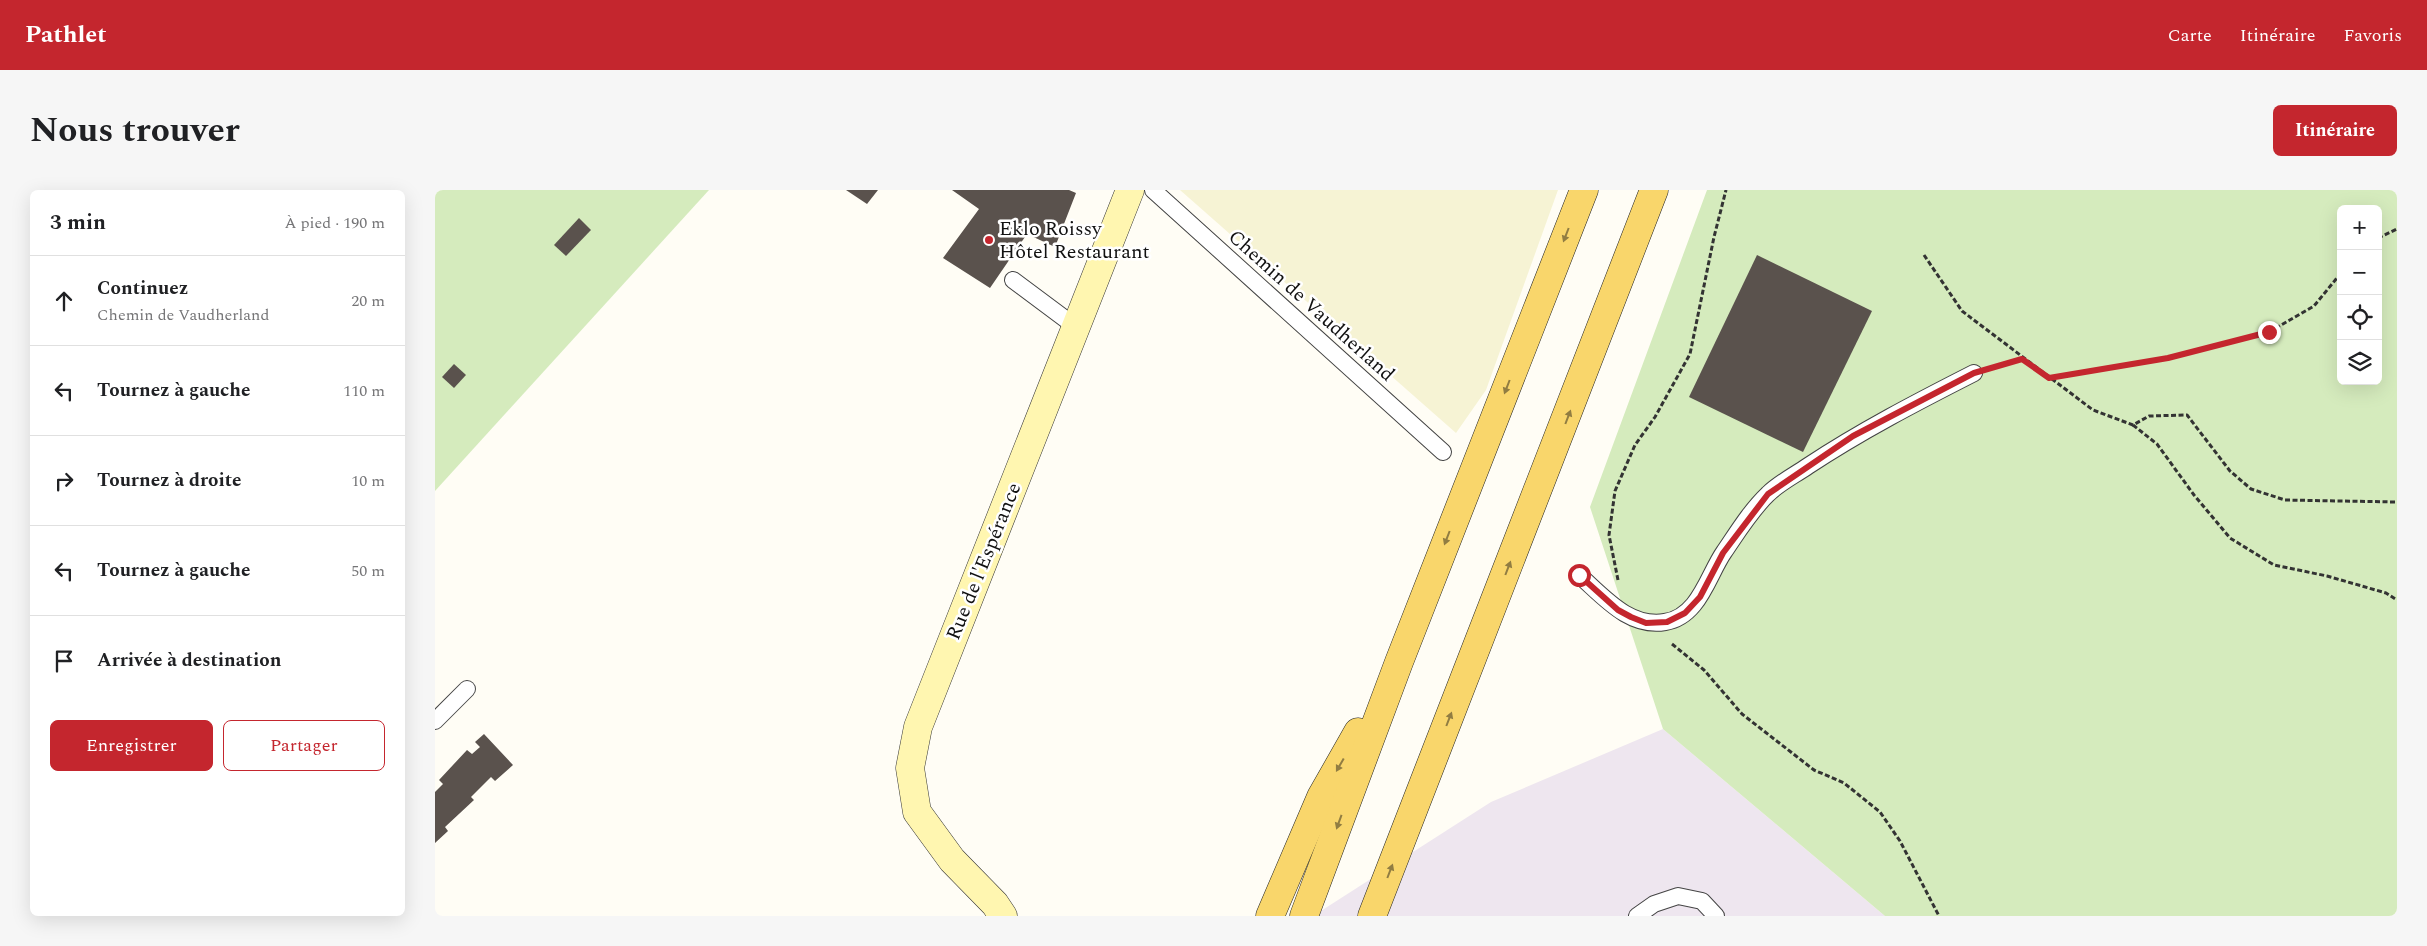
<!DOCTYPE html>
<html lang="fr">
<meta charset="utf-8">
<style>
:root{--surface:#fff;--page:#f6f6f6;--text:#202124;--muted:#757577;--line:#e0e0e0;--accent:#c4262e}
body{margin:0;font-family:Spectral,serif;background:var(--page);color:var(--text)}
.controls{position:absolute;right:15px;top:15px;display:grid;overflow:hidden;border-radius:8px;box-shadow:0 5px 20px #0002}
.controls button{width:45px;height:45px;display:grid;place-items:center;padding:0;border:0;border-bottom:1px solid var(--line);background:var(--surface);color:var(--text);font:25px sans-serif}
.stop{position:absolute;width:15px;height:15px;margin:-11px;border:4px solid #c4262e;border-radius:50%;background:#fff}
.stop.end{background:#c4262e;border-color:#fff;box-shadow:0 1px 5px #0008}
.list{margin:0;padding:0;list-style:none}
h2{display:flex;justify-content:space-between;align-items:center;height:65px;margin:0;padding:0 20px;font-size:21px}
h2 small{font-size:16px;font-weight:400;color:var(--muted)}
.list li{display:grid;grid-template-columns:32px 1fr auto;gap:15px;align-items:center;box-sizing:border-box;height:90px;padding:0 20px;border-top:1px solid var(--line)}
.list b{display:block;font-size:19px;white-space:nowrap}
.list p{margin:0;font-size:16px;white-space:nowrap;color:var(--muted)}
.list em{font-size:16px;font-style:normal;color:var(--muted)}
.actions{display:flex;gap:10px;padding:15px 20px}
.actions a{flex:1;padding:11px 0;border:1px solid var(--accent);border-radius:8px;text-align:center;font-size:18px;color:var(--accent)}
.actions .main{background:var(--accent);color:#fff}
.icon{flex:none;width:28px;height:28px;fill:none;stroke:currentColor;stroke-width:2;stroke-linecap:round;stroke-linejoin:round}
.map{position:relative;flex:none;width:1962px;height:726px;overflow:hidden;border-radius:8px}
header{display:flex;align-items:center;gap:30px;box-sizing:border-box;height:70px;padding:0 25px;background:var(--accent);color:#fff}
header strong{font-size:24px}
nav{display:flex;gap:28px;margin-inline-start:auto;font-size:18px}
.intro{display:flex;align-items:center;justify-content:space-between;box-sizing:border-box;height:120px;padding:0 30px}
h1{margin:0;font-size:35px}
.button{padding:12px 22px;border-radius:8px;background:var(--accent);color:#fff;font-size:18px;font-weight:700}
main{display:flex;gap:30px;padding:0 30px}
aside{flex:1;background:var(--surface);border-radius:8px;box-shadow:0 5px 20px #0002}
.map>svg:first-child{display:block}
.industrial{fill:#eee6ef}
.farmland{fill:#f6f3d4}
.green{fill:#d5ebbd;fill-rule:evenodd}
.building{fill:#5a524d}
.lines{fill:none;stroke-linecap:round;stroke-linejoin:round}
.lane-casing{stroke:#444;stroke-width:18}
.secondary-casing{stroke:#333;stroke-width:29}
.primary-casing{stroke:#222;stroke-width:29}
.path{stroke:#333;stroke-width:3;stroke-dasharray:5 2.5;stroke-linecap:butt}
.lane{stroke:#fff;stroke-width:16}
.secondary{stroke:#fff6b0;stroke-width:28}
.primary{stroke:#f9d66b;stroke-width:28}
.oneway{fill:#917d42}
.route{stroke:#c4262e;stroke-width:6}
.poi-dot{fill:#c4262e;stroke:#fff;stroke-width:2}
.labels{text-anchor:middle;stroke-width:5;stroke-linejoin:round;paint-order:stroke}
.poi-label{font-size:20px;fill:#111;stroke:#fff;text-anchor:start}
.street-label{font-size:20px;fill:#111;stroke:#fff}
</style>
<header>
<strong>Pathlet</strong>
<nav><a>Carte</a><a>Itinéraire</a><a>Favoris</a></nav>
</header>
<div class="intro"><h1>Nous trouver</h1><a class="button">Itinéraire</a></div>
<main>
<aside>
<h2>3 min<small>À pied · 190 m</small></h2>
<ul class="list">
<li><svg class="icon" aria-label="ahead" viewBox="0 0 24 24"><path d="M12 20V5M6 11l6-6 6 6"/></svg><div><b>Continuez</b><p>Chemin de Vaudherland</p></div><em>20 m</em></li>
<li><svg class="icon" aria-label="left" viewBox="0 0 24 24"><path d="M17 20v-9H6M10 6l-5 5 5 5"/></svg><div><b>Tournez à gauche</b></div><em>110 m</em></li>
<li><svg class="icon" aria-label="right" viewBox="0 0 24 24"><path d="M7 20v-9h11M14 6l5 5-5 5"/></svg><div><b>Tournez à droite</b></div><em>10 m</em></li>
<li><svg class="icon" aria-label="left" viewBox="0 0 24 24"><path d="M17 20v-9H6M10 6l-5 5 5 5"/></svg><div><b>Tournez à gauche</b></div><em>50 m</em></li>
<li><svg class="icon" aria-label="arrive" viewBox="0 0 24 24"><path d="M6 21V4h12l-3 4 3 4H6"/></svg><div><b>Arrivée à destination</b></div></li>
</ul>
<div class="actions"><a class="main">Enregistrer</a><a>Partager</a></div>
</aside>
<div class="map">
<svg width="1962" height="726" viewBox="0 0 1962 726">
<rect width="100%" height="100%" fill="#fffdf5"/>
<polygon class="industrial" points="1228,539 1450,726 878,726 1056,612"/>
<polygon class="farmland" points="745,0 1123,0 1051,200 1021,243"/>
<g class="green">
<polygon points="0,0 274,0 0,301"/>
<path d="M1272,0h690v726h-512l-222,-187 -73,-222zM1906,19h37v172h-37z"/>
</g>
<g class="building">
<polygon points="411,0 443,0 432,14"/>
<polygon points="517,0 634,0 641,3 620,57 592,44 555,98 508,68 544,19"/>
<polygon points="144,28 156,40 131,66 119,55"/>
<polygon points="1322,65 1437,121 1368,262 1254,207"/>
<polygon points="19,174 31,185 19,198 7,187"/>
<polygon points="49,544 78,575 60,591 56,587 36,607 39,610 10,637 13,641 0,653 0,602 8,594 4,590 32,560 37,564 45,557 40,552"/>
</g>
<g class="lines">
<g class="lane-casing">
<g id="lane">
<polyline points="718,0 1008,262"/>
<polyline points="578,90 641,137"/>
<path d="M1144,385c25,22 50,53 86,47 34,-5 43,-47 59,-70 13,-19 27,-42 44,-58 11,-11 27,-19 40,-28 53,-35 109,-64 166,-93"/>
<polyline points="0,531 32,499"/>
<polyline points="1202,726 1219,714 1243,706 1267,711 1281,726"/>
</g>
</g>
<g class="secondary-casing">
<polyline id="secondary" points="568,726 560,714 517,670 482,622 475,578 483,537 695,0"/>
</g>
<g class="primary-casing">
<g id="primary">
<polyline points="835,726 886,607 923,542"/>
<polyline points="869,726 964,472 1149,0"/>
<polyline points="937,726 1219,0"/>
</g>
</g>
<g class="path">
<polyline points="1943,48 1962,39"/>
<polyline points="1489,65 1527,121 1658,220 1698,235 1714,226 1752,225 1795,281 1816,299 1850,310 1962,312"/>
<polyline points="1561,177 1587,169"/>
<polyline points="1614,188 1733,168 1834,142 1879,116 1906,83"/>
<polyline points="1698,235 1722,254 1759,305 1795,348 1839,375 1892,386 1951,403 1962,410"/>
<polyline points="1183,390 1174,345 1180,301 1200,255 1220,227 1255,164 1279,47 1291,0"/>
<polyline points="1237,454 1269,480 1307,524 1379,580 1409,593 1445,622 1465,651 1504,726"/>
</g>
<use href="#lane" class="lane"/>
<use href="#secondary" class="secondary"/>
<use href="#primary" class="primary"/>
</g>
<defs><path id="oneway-solid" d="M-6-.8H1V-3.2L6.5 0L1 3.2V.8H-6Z" transform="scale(1.25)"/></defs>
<g class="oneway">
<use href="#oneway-solid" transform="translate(1131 45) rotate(111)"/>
<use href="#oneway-solid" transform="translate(1072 197) rotate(111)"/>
<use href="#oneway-solid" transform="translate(1133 227) rotate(-69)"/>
<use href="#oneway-solid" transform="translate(1012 348) rotate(111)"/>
<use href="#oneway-solid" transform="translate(1073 378) rotate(-69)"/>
<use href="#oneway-solid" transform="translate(1014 529) rotate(-69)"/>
<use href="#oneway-solid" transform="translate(905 575) rotate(120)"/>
<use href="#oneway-solid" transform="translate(904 632) rotate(110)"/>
<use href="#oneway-solid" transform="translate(955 681) rotate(-69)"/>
</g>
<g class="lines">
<polyline class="route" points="1144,385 1183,420 1196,427 1211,433 1232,432 1250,423 1265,407 1288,363 1333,304 1418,246 1539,183 1587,169 1614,188 1733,168 1834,142"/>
</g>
<circle class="poi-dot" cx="554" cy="50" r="5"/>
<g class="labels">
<g class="poi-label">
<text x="564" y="45">Eklo Roissy<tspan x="564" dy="23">Hôtel Restaurant</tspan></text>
</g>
<g class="street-label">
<text transform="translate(877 115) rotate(42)" y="7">Chemin de Vaudherland</text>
<text transform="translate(548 371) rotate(-68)" y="7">Rue de l'Espérance</text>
</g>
</g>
</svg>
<div class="controls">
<button>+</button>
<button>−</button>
<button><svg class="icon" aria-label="locate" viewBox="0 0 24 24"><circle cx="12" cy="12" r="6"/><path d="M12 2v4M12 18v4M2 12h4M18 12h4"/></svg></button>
<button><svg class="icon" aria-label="layers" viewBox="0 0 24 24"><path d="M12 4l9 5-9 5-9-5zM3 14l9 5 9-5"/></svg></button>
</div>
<div class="stop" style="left:1144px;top:385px"></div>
<div class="stop end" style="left:1834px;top:142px"></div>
</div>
</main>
